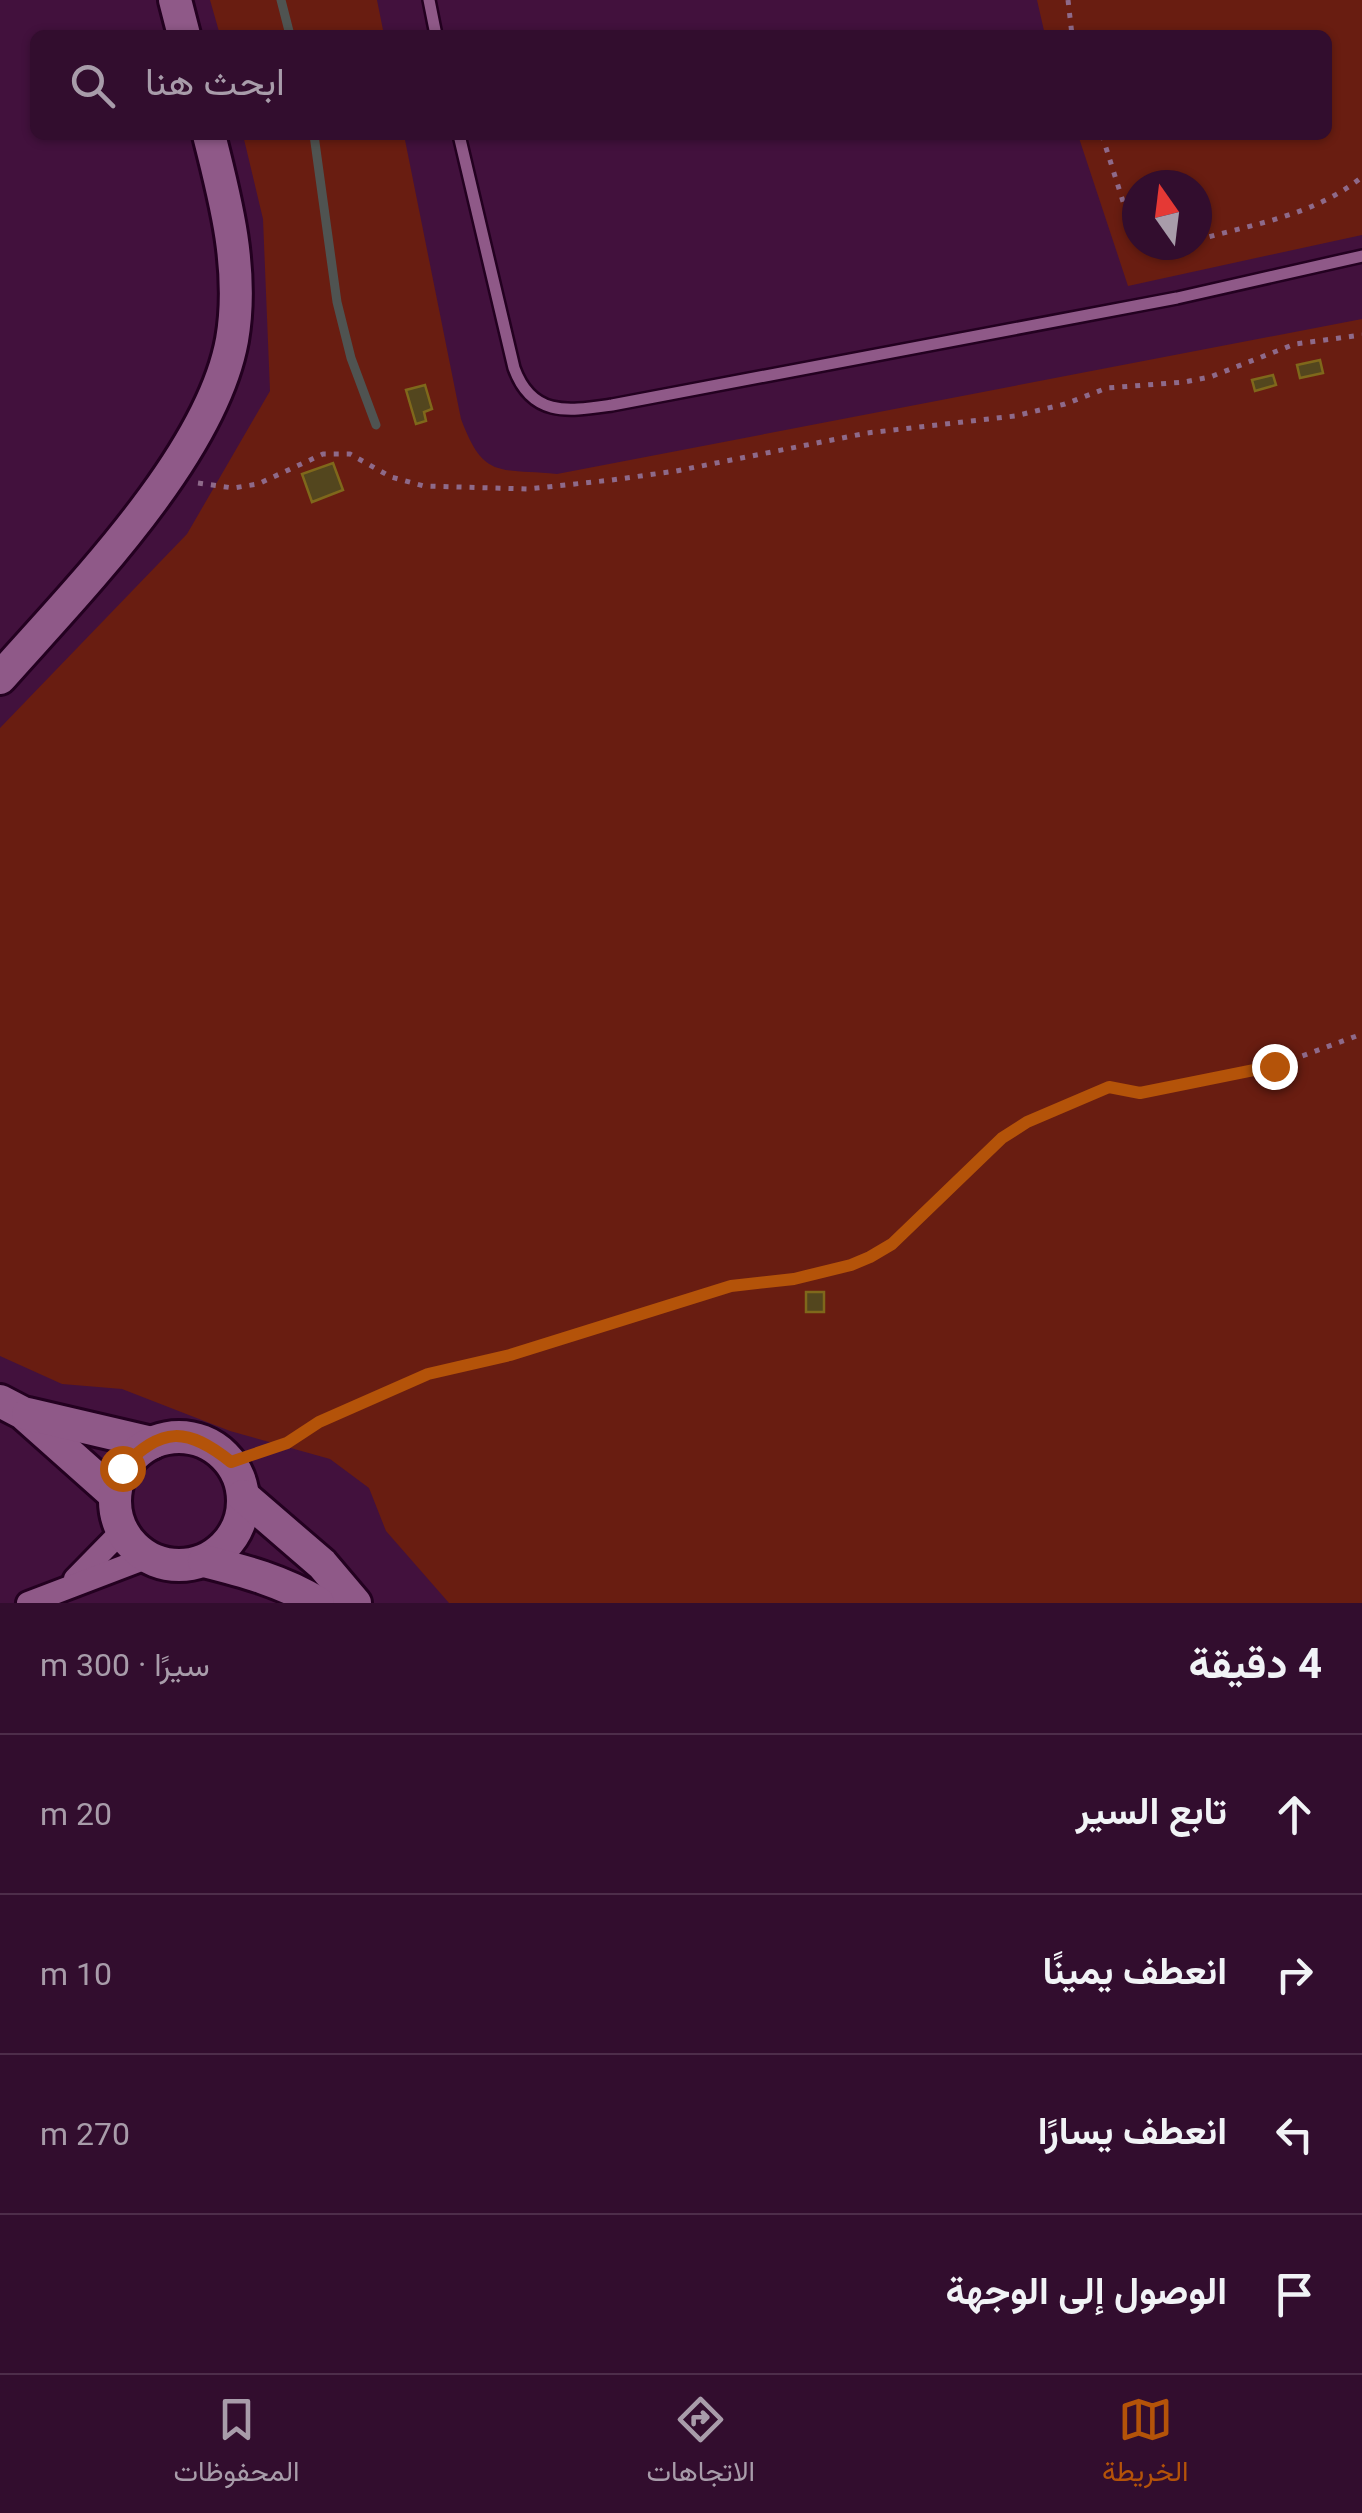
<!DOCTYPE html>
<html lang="ar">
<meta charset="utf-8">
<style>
:root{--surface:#320d2e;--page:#3a1636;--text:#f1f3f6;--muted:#a89caa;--line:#4d2d4a;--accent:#b45309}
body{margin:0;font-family:Roboto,Vazirmatn,sans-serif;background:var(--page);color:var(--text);direction:rtl}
.compass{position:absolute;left:1122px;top:170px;width:90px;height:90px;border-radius:50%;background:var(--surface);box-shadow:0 2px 8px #0004;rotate:346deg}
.stop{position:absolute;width:30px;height:30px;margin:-22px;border:8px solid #b45309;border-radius:50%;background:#fff}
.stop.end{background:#b45309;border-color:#fff;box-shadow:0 2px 10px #0008}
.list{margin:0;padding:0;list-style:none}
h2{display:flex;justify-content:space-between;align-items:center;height:130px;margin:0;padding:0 40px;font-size:42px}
h2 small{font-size:32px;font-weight:400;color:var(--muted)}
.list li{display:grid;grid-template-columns:65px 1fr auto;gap:30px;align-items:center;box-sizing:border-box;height:160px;padding:0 40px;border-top:2px solid var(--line)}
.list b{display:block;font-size:38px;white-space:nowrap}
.list em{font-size:32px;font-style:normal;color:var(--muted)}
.icon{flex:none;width:55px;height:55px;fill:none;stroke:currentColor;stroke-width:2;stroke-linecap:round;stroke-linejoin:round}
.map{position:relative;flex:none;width:1362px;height:1603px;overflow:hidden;direction:ltr}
.search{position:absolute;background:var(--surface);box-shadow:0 2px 8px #0004;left:30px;right:30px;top:30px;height:110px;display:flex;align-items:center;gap:25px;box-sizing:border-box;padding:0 35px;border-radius:15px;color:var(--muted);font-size:38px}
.sheet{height:770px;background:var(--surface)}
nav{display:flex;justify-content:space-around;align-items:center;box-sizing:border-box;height:140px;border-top:2px solid var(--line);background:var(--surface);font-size:28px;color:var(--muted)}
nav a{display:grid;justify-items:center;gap:5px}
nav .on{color:var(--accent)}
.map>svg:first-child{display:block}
.green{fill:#691d11;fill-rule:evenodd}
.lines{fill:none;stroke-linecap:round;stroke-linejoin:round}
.stream{stroke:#4f5351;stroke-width:9}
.building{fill:#53461e;stroke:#7f681b;stroke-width:2.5}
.lane-casing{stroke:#230120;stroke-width:16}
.street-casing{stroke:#230120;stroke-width:28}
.secondary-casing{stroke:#230120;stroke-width:38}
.path{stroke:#8e6a8a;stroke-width:5;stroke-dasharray:5 8;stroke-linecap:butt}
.lane{stroke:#8f5988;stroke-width:11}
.street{stroke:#8f5988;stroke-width:22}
.secondary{stroke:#8f5988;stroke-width:32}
.route{stroke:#b45309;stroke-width:12}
</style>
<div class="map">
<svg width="1362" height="1603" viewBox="0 0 1362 1603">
<rect width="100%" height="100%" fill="#42113d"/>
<g class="green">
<polygon points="210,0 377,0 384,35 220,35"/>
<path d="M1037,0h325v235l-234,51 -50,-151h249v-100h-282zM1137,185h60v60h-60z"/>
<path d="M243,135h161l57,284c23,61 37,49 96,55l805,-155v1284h-913l-63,-72 -17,-43 -39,-29 -100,-28 -108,-42 -60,-5 -62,-28v-628l187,-194 83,-143 -7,-172z"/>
</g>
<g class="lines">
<g class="stream">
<polyline points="281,0 290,35"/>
<polyline points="314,135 337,302 351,358 376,425"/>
</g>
</g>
<g class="building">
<polygon points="1320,360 1323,373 1300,378 1297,365"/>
<polygon points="1273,375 1276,385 1255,391 1252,380"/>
<polygon points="425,385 432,409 424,412 426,421 416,424 406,390"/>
<polygon points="333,463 343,490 312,502 302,474"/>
<rect x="806" y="1292" width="18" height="20"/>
</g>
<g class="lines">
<g class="lane-casing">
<g id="lane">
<polyline points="429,0 436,35"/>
<path d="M459,135l55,233c18,50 55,43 98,37l565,-107 185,-42"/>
</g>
</g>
<g class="street-casing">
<g id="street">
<polyline points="75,1579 122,1531"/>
<polyline points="28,1603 146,1558"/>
</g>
</g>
<g class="secondary-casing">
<g id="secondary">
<polyline points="175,0 184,35"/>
<path d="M0,678c77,-87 211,-222 232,-338 12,-69 -6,-139 -23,-205"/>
<polyline points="0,1401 23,1413 114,1494"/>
<polyline points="28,1414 152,1443"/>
<circle cx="179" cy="1501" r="64"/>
<polyline points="243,1496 322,1564 355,1603"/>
<path d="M204,1561c40,10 78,20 114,42"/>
</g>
</g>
<g class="path">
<polyline points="1068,0 1072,35"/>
<polyline points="1102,135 1126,211 1137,226"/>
<path d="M1197,240c57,-16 118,-25 165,-63"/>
<polyline points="198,483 233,488 258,484 323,454 350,454 391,477 424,486 528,489 612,480 676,471 867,433 1015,416 1065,404 1107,388 1184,382 1210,377 1295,344 1362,335"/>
<polyline points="231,1461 287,1443 319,1422 428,1374 510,1355 731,1286 794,1279 851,1265 892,1244 1002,1139 1027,1122 1109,1087 1140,1093 1275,1066 1362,1034"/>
</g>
<use href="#lane" class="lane"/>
<use href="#street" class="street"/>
<use href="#secondary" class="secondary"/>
</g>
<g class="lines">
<path class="route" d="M122,1468c40,-42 65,-41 109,-6l56,-19 32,-21 109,-48 82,-19 221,-69 63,-7 57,-14 19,-8 22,-13 110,-106 25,-16 82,-35 31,6 134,-27"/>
</g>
</svg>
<svg class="compass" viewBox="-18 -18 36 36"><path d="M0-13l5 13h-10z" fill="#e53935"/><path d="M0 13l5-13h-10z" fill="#a89caa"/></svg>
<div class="stop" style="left:122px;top:1468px"></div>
<div class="stop end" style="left:1274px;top:1066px"></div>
<div class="search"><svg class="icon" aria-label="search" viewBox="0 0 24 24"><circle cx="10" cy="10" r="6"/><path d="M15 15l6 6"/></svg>ابحث هنا</div>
</div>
<section class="sheet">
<h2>4 دقيقة<small>سيرًا · 300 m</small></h2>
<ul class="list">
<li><svg class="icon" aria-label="ahead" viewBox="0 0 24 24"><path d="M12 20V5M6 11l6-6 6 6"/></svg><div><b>تابع السير</b></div><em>20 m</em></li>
<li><svg class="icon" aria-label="right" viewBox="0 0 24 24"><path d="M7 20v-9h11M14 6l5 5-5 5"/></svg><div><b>انعطف يمينًا</b></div><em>10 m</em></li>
<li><svg class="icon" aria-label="left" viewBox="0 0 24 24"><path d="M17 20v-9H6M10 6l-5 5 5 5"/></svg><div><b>انعطف يسارًا</b></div><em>270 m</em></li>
<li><svg class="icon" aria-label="arrive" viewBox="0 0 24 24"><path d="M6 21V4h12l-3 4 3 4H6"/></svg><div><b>الوصول إلى الوجهة</b></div></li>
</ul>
</section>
<nav>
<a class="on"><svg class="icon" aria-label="map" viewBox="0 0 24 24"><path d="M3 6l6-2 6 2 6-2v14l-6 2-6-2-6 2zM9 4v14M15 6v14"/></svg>الخريطة</a>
<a><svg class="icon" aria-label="directions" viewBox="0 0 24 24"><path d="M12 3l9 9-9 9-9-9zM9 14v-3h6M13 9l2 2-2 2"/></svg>الاتجاهات</a>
<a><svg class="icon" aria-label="saved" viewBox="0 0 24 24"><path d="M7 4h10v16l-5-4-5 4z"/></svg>المحفوظات</a>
</nav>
